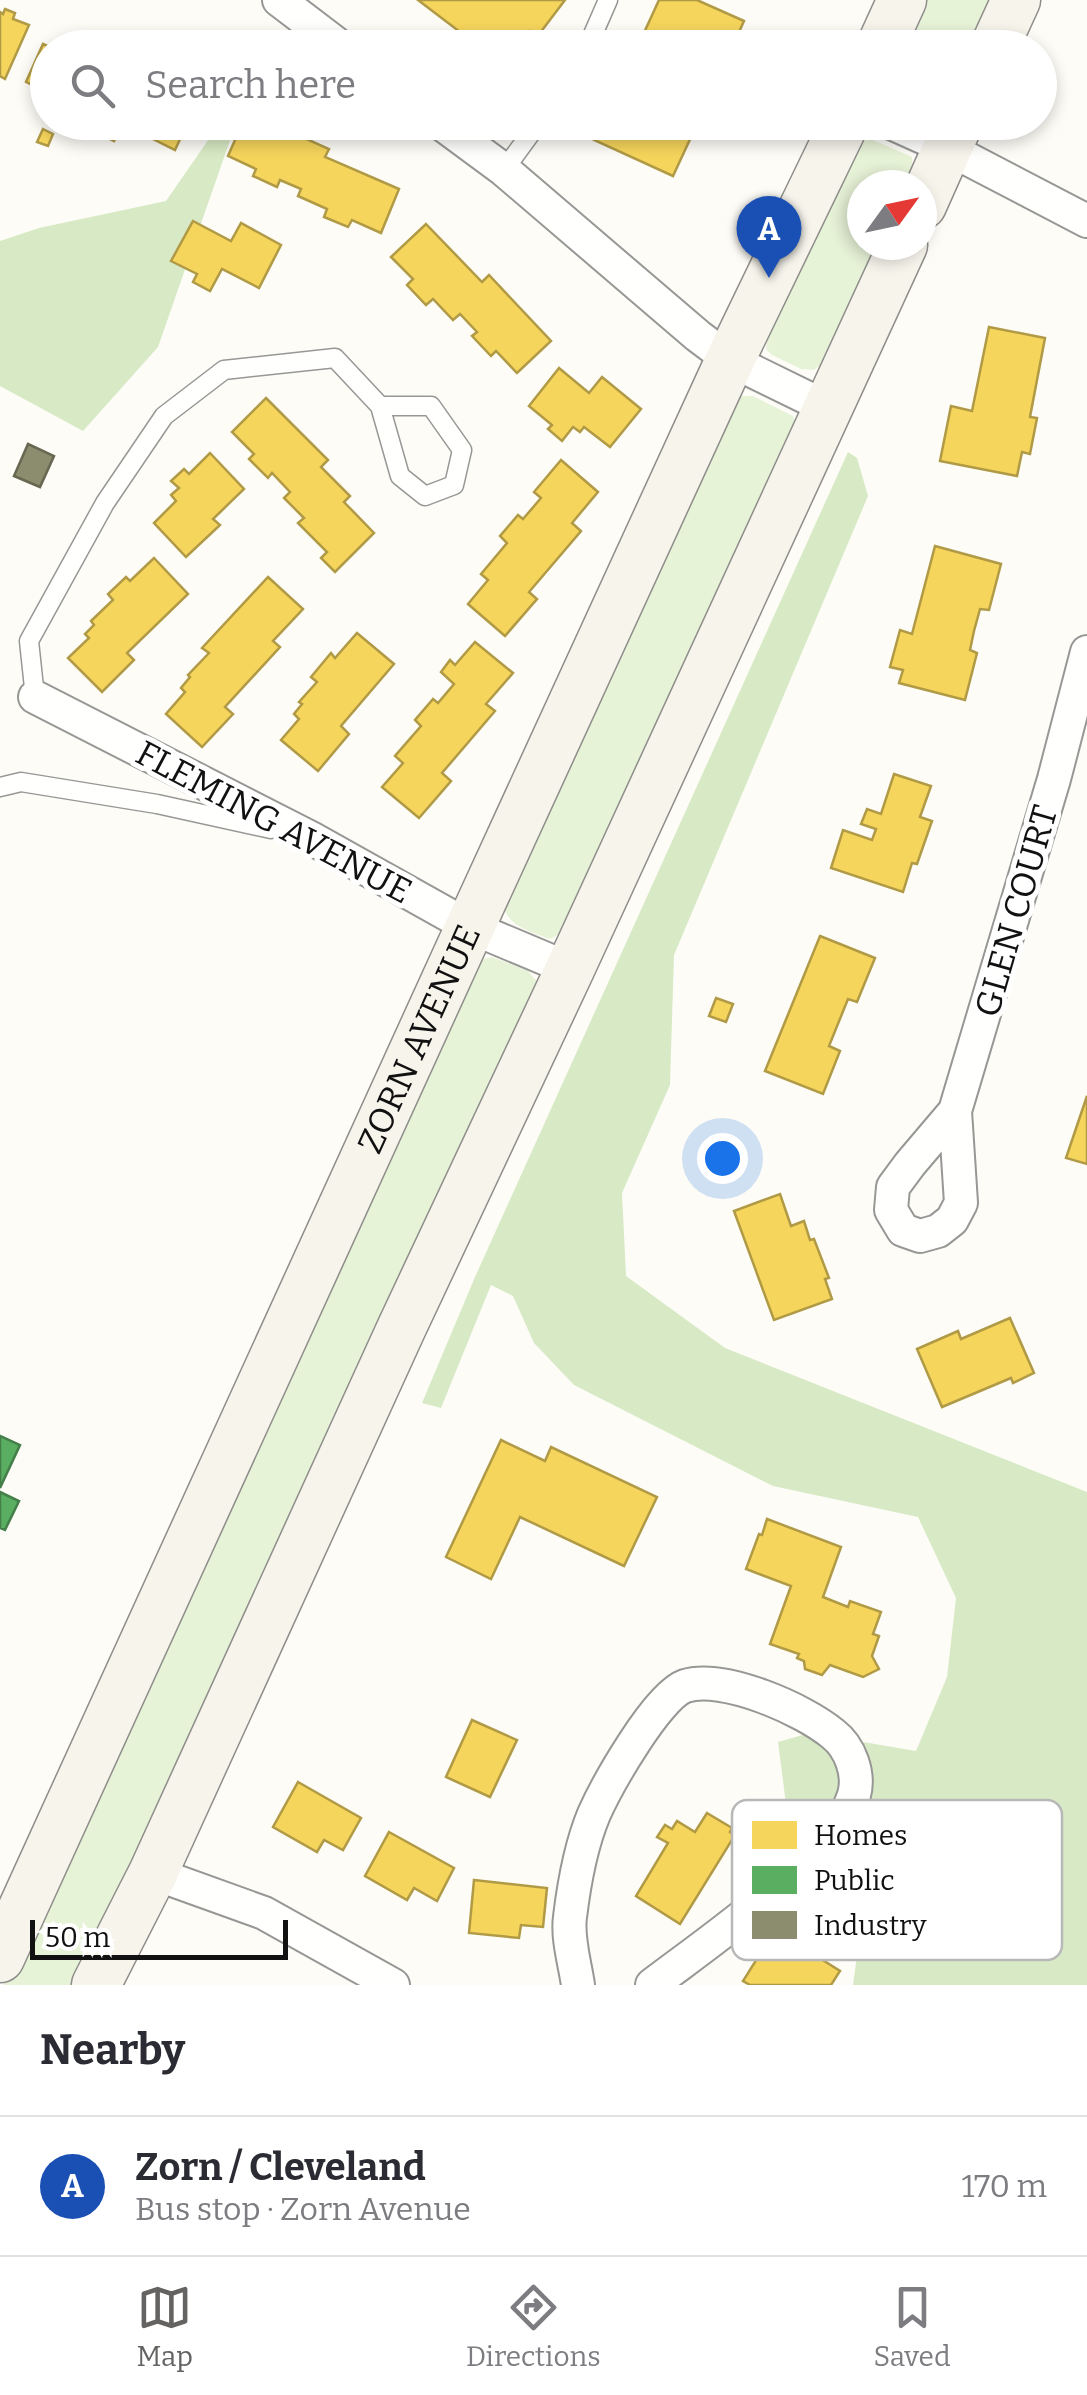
<!DOCTYPE html>
<meta charset="utf-8">
<style>
:root{--surface:#fff;--page:#f2f2f3;--text:#2b2b33;--muted:#7c7c81;--line:#e1e1e2;--accent:#646362}
body{margin:0;font-family:Bitter,serif;background:var(--page);color:var(--text)}
.compass{position:absolute;left:847px;top:170px;width:90px;height:90px;border-radius:50%;background:var(--surface);box-shadow:0 5px 15px #0003;rotate:57deg}
.scale{position:absolute;left:30px;bottom:25px;width:258px;box-sizing:border-box;padding-left:10px;border:5px solid #111;border-top:0;font-size:28px;line-height:35px;white-space:nowrap;color:#111;-webkit-text-stroke:8px #fff;paint-order:stroke}
.you{position:absolute;left:722px;top:1158px;width:35px;height:35px;margin:-25px;border:8px solid #fff;border-radius:50%;background:#1a73e8;box-shadow:0 0 0 15px #1a73e833}
.badge{display:grid;place-items:center;width:65px;height:65px;border-radius:50%;background:var(--accent);color:#fff;font-size:32px;font-weight:700}
.pin{position:absolute;translate:-50% -82px;filter:drop-shadow(0 2px 5px #0008)}
.pin::after{content:'';position:absolute;top:52px;width:35px;height:30px;background:inherit;clip-path:polygon(0 0,100% 0,50% 100%)}
.list{margin:0;padding:0;list-style:none}
h2{display:flex;justify-content:space-between;align-items:center;height:130px;margin:0;padding:0 40px;font-size:42px}
h2 small{font-size:32px;font-weight:400;color:var(--muted)}
.list li{display:grid;grid-template-columns:65px 1fr auto;gap:30px;align-items:center;box-sizing:border-box;height:140px;padding:0 40px;border-top:2px solid var(--line)}
.list b{display:block;font-size:38px;white-space:nowrap}
.list p{margin:0;font-size:32px;white-space:nowrap;color:var(--muted)}
.list em{font-size:32px;font-style:normal;color:var(--muted)}
.icon{flex:none;width:55px;height:55px;fill:none;stroke:currentColor;stroke-width:2;stroke-linecap:round;stroke-linejoin:round}
.map{position:relative;flex:none;width:1087px;height:1985px;overflow:hidden}
.search{position:absolute;background:var(--surface);box-shadow:0 5px 15px #0003;left:30px;right:30px;top:30px;height:110px;display:flex;align-items:center;gap:25px;box-sizing:border-box;padding:0 35px;border-radius:55px;color:var(--muted);font-size:38px}
.sheet{height:270px;background:var(--surface)}
nav{display:flex;justify-content:space-around;align-items:center;box-sizing:border-box;height:140px;border-top:2px solid var(--line);background:var(--surface);font-size:28px;color:var(--muted)}
nav a{display:grid;justify-items:center;gap:5px}
nav .on{color:var(--accent)}
.map>svg:first-child{display:block}
.green{fill:#e7f3d7}
.forest{fill:#d8eac5}
.homes{fill:#f6d55c;stroke:#b19a46;stroke-width:2.5}
.public{fill:#5aae61;stroke:#447f49;stroke-width:2.5}
.industry{fill:#8c8c6e;stroke:#676752;stroke-width:2.5}
.lines{fill:none;stroke-linecap:round;stroke-linejoin:round}
.lane-casing{stroke:#979795;stroke-width:21}
.street-casing{stroke:#979795;stroke-width:36}
.secondary-casing{stroke:#8e8d8b;stroke-width:51}
.lane{stroke:#fffffe;stroke-width:18}
.street{stroke:#fffffe;stroke-width:32}
.secondary{stroke:#f6f4eb;stroke-width:48}
.labels{text-anchor:middle;stroke-width:10;stroke-linejoin:round;paint-order:stroke}
.street-label{font-size:35px;fill:#111;stroke:#fff}
.key{fill:#fff;stroke:#b8b8b8;stroke-width:2.5}
.key-label{font-size:28px;fill:#111}
</style>
<div class="map">
<svg width="1087" height="1985" viewBox="0 0 1087 1985">
<rect width="100%" height="100%" fill="#fdfcf7"/>
<g class="green">
<polygon points="918,0 998,0 976,47 896,48"/>
<polygon points="871,139 912,157 913,179 911,185 862,185 862,245 884,245 832,359 813,370 801,369 772,355 766,349 768,330 857,143"/>
<path d="M741,396h12l40,20 4,9 -237,509 -10,5c-20,-8 -44,-13 -47,-36l230,-498z"/>
<polygon points="492,957 528,971 538,983 81,1985 3,1985 161,1635 479,960"/>
</g>
<g class="forest">
<polygon points="220,123 236,123 158,347 83,431 0,386 0,241 39,228 166,201"/>
<polygon points="848,452 857,458 868,496 674,955 670,1085 622,1193 626,1276 725,1348 1087,1492 1087,1985 853,1985 861,1926 792,1851 778,1742 810,1733 916,1751 947,1677 956,1598 918,1517 773,1486 574,1385 534,1343 513,1296 491,1285 441,1408 422,1403 475,1277"/>
</g>
<g class="homes">
<polygon points="418,0 565,0 537,37 530,31 517,48 481,48"/>
<polygon points="659,0 697,0 744,21 732,48 637,48"/>
<polygon points="5,9 15,13 13,19 29,25 5,79 0,76 0,12 3,14"/>
<polygon points="43,44 52,48 48,48 48,106 38,101 43,90 26,82"/>
<polygon points="98,122 123,122 114,141 94,131"/>
<polygon points="141,122 188,122 175,150 137,131"/>
<polygon points="243,122 269,122 329,149 325,157 399,189 381,233 352,220 348,227 324,217 327,209 298,196 301,189 280,180 277,187 253,176 256,169 228,156"/>
<polygon points="603,122 698,122 673,176 594,140"/>
<polygon points="43,129 53,134 48,146 37,142"/>
<polygon points="193,221 231,241 241,223 281,245 259,288 222,269 210,291 193,282 197,274 171,261"/>
<polygon points="426,224 482,282 489,275 551,341 517,373 496,351 491,356 472,336 477,332 460,314 453,320 433,299 426,305 407,285 413,279 391,257"/>
<polygon points="989,327 1045,338 1030,417 1037,418 1030,454 1022,452 1017,476 940,461 951,406 972,411"/>
<polygon points="559,368 589,393 602,377 641,409 610,447 584,427 580,432 573,427 562,441 548,429 552,425 529,406"/>
<polygon points="266,398 328,460 321,467 350,496 344,502 374,533 335,572 321,558 327,552 298,523 304,518 284,498 290,492 272,473 268,478 249,459 254,454 232,432"/>
<polygon points="210,453 244,489 213,519 220,525 186,557 154,523 176,501 171,495 179,488 171,481 184,469 189,474"/>
<polygon points="561,460 598,492 572,523 581,531 529,592 537,599 505,636 468,604 488,580 481,574 507,543 500,536 518,515 523,519 541,498 534,492"/>
<polygon points="935,546 1001,564 989,610 980,609 974,631 970,650 977,653 965,700 899,683 903,670 890,667 900,630 912,634"/>
<polygon points="154,558 188,594 127,653 134,660 102,692 68,658 89,638 85,634 94,625 91,621 113,600 108,594 126,577 130,581"/>
<polygon points="268,577 303,609 273,641 280,647 225,707 233,714 202,747 166,714 185,692 181,688 190,677 188,675 209,653 202,648"/>
<polygon points="357,633 394,664 341,726 349,734 318,771 281,740 299,719 294,714 302,704 299,702 317,682 311,677 331,653 335,658"/>
<polygon points="475,642 513,673 486,704 495,711 442,773 451,781 419,818 382,787 403,763 395,756 421,726 415,720 433,699 438,703 454,684 441,672 450,660 455,665"/>
<polygon points="894,774 931,786 920,817 932,821 917,864 912,863 903,892 831,868 843,830 872,840 876,829 861,824 867,809 881,814"/>
<polygon points="820,936 875,958 857,1002 848,999 829,1046 840,1051 823,1094 765,1071"/>
<polygon points="716,998 733,1004 726,1022 709,1016"/>
<polygon points="1087,1096 1087,1164 1066,1158"/>
<polygon points="780,1194 791,1226 804,1221 810,1240 814,1239 829,1278 825,1279 832,1299 774,1320 734,1211"/>
<polygon points="1010,1318 1034,1373 1013,1383 1011,1378 942,1407 917,1349 958,1331 961,1339"/>
<polygon points="501,1440 545,1461 551,1447 657,1497 624,1566 520,1517 491,1579 446,1557"/>
<polygon points="767,1519 841,1547 823,1597 848,1607 850,1601 881,1612 873,1634 879,1636 872,1656 879,1669 863,1677 830,1665 822,1675 805,1669 804,1661 797,1658 799,1654 770,1644 791,1586 746,1569 759,1534 762,1535"/>
<polygon points="472,1720 517,1740 490,1797 446,1777"/>
<polygon points="298,1782 361,1818 343,1850 324,1840 317,1852 273,1827"/>
<polygon points="707,1813 732,1828 730,1832 735,1835 680,1924 636,1896 668,1843 657,1837 665,1825 672,1829 677,1821 695,1832"/>
<polygon points="389,1832 454,1868 437,1901 414,1888 407,1900 365,1876"/>
<polygon points="474,1880 547,1888 543,1927 521,1925 519,1938 469,1933"/>
<polygon points="775,1930 840,1971 831,1985 750,1985 743,1981"/>
</g>
<g class="public">
<polygon points="0,1436 20,1445 0,1488"/>
<polygon points="0,1492 19,1501 5,1530 0,1528"/>
</g>
<polygon class="industry" points="28,444 54,456 40,487 14,476"/>
<g class="lines">
<g class="lane-casing">
<g id="lane">
<polyline points="587,48 608,0"/>
<polyline points="504,170 539,122"/>
<polyline points="35,697 29,641 105,503 164,416 224,370 335,358 380,406 400,476 425,496 454,485 462,450 431,406 380,406"/>
<polyline points="0,787 21,782 157,804 271,829"/>
</g>
</g>
<g class="street-casing">
<g id="street">
<polyline points="279,0 342,48"/>
<polyline points="439,122 504,170 698,336 730,360 828,408"/>
<polyline points="889,122 947,148 1087,221"/>
<polyline points="35,697 311,838 470,927 570,969"/>
<polyline points="955,1111 910,1164 893,1187 891,1210 903,1230 920,1236 938,1231 952,1220 961,1203 955,1111 1054,779 1087,652"/>
<polyline points="153,1873 264,1913 393,1985"/>
<path d="M578,1985c-3,-21 -11,-47 -8,-68 4,-33 11,-72 24,-103 13,-29 63,-118 91,-128 38,-12 118,23 148,48 17,13 27,40 21,61 -17,60 -150,150 -202,190"/>
</g>
</g>
<g class="secondary-casing">
<g id="secondary">
<polyline points="880,48 902,0"/>
<polyline points="994,48 1016,0"/>
<polyline points="922,205 959,122"/>
<path id="s1" d="M0,1958l470,-1031 260,-567 115,-238"/>
<polyline points="96,1985 153,1873 401,1329 570,969 903,245"/>
</g>
</g>
<use href="#lane" class="lane"/>
<use href="#street" class="street"/>
<use href="#secondary" class="secondary"/>
</g>
<g class="labels">
<g class="street-label">
<text transform="translate(274 822) rotate(28)" y="12">FLEMING AVENUE</text>
<text transform="translate(1016 911) rotate(-74)" y="12">GLEN COURT</text>
<text dy="12" stroke="none"><textPath href="#s1" startOffset="1010">ZORN AVENUE</textPath></text>
</g>
</g>
<rect x="732" y="1800" width="330" height="160" rx="15" class="key"/>
<rect x="752" y="1821" width="45" height="28" fill="#f6d55c"/>
<rect x="752" y="1866" width="45" height="28" fill="#5aae61"/>
<rect x="752" y="1911" width="45" height="28" fill="#8c8c6e"/>
<g class="key-label">
<text x="814" y="1845">Homes</text>
<text x="814" y="1890">Public</text>
<text x="814" y="1935">Industry</text>
</g>
</svg>
<svg class="compass" viewBox="-18 -18 36 36"><path d="M0-13l5 13h-10z" fill="#e53935"/><path d="M0 13l5-13h-10z" fill="#7c7c81"/></svg>
<div class="scale">50 m</div>
<div class="you"></div>
<div class="pin badge" style="left:769px;top:278px;background:#1a4fb4">A</div>
<div class="search"><svg class="icon" aria-label="search" viewBox="0 0 24 24"><circle cx="10" cy="10" r="6"/><path d="M15 15l6 6"/></svg>Search here</div>
</div>
<section class="sheet">
<h2>Nearby<small></small></h2>
<ul class="list">
<li><span class="badge" style="background:#1a4fb4">A</span><div><b>Zorn / Cleveland</b><p>Bus stop · Zorn Avenue</p></div><em>170 m</em></li>
</ul>
</section>
<nav>
<a class="on"><svg class="icon" aria-label="map" viewBox="0 0 24 24"><path d="M3 6l6-2 6 2 6-2v14l-6 2-6-2-6 2zM9 4v14M15 6v14"/></svg>Map</a>
<a><svg class="icon" aria-label="directions" viewBox="0 0 24 24"><path d="M12 3l9 9-9 9-9-9zM9 14v-3h6M13 9l2 2-2 2"/></svg>Directions</a>
<a><svg class="icon" aria-label="saved" viewBox="0 0 24 24"><path d="M7 4h10v16l-5-4-5 4z"/></svg>Saved</a>
</nav>
